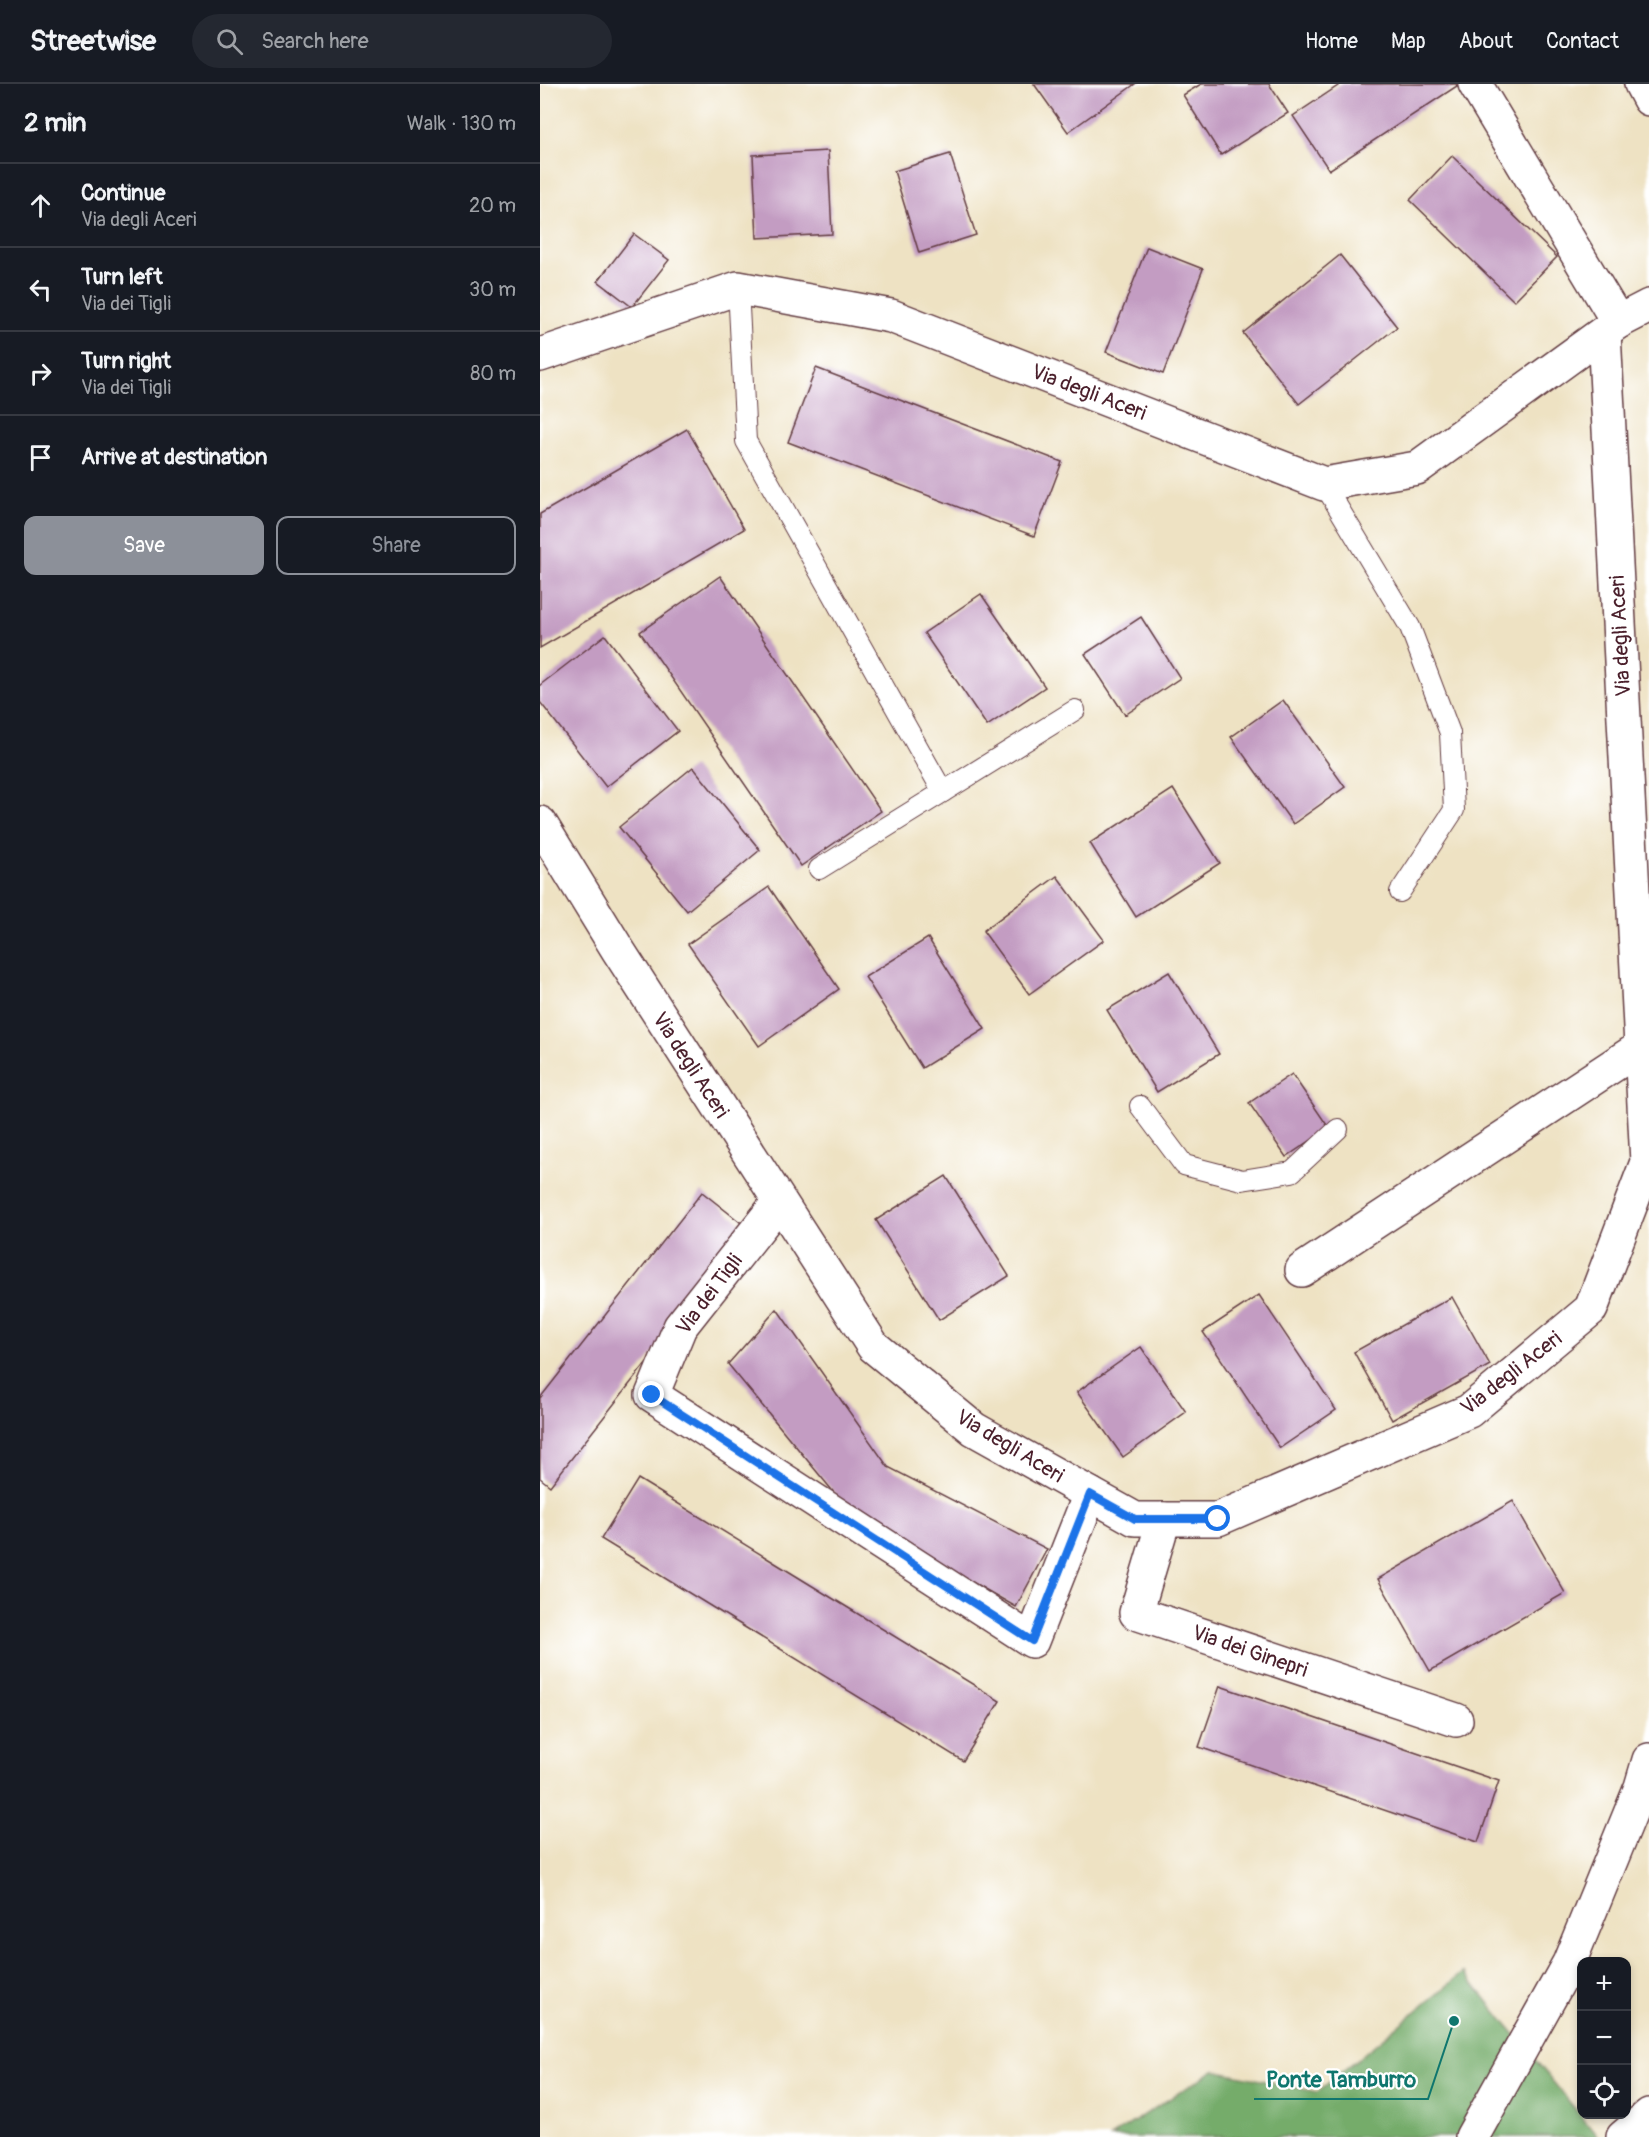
<!DOCTYPE html>
<meta charset="utf-8">
<style>
:root{--surface:#171b24;--page:#242831;--text:#f1f3f6;--muted:#9ea1a6;--line:#363941;--accent:#8c9099}
body{margin:0;font-family:Pangolin,sans-serif;background:var(--page);color:var(--text)}
.controls{position:absolute;right:18px;bottom:18px;display:grid;overflow:hidden;border-radius:12px;box-shadow:0 3px 9px #0003}
.controls button{width:54px;height:54px;display:grid;place-items:center;padding:0;border:0;border-bottom:2px solid var(--line);background:var(--surface);color:var(--text);font:30px sans-serif}
.stop{position:absolute;width:18px;height:18px;margin:-14px;border:4px solid #1a73e8;border-radius:50%;background:#fff}
.stop.end{background:#1a73e8;border-color:#fff;box-shadow:0 2px 6px #0008}
.list{margin:0;padding:0;list-style:none}
h2{display:flex;justify-content:space-between;align-items:center;height:78px;margin:0;padding:0 24px;font-size:26px}
h2 small{font-size:20px;font-weight:400;color:var(--muted)}
.list li{display:grid;grid-template-columns:39px 1fr auto;gap:18px;align-items:center;box-sizing:border-box;height:84px;padding:0 24px;border-top:2px solid var(--line)}
.list b{display:block;font-size:22px;white-space:nowrap}
.list p{margin:0;font-size:20px;white-space:nowrap;color:var(--muted)}
.list em{font-size:20px;font-style:normal;color:var(--muted)}
.actions{display:flex;gap:12px;padding:18px 24px}
.actions a{flex:1;padding:14px 0;border:2px solid var(--accent);border-radius:12px;text-align:center;font-size:21px;color:var(--accent)}
.actions .main{background:var(--accent);color:#fff}
.icon{flex:none;width:33px;height:33px;fill:none;stroke:currentColor;stroke-width:2;stroke-linecap:round;stroke-linejoin:round}
.map{position:relative;flex:none;width:1109px;height:2053px;overflow:hidden}
header{display:flex;align-items:center;gap:36px;box-sizing:border-box;height:84px;padding:0 30px;background:var(--surface);border-bottom:2px solid var(--line)}
header strong{font-size:28px}
nav{display:flex;gap:33px;margin-inline-start:auto;font-size:21px}
.search{width:420px;height:54px;background:var(--page);display:flex;align-items:center;gap:15px;box-sizing:border-box;padding:0 21px;border-radius:33px;color:var(--muted);font-size:22px}
main{display:flex}
aside{flex:1;background:var(--surface)}
.map>svg:first-child{display:block}
.forest{fill:#74ac6b;stroke:#5f664b;stroke-width:1.5}
.building{fill:#c39cc2}
.lines{fill:none;stroke-linecap:round;stroke-linejoin:round}
.service-casing{stroke:#633c42;stroke-width:22}
.minor-casing{stroke:#633c42;stroke-width:36}
.trunk-casing{stroke:#633c42;stroke-width:36}
.service{stroke:#fff;stroke-width:20}
.minor{stroke:#fff;stroke-width:33}
.trunk{stroke:#fff;stroke-width:33}
.route{stroke:#1a73e8;stroke-width:8}
.labels{text-anchor:middle;stroke-width:4.5;stroke-linejoin:round;paint-order:stroke}
.street-label{font-size:21px;fill:#4a1f2b;stroke:#fff}
.leader{fill:none;stroke:#0f766e;stroke-width:2}
.callout-dot{fill:#0f766e;stroke:#fff;stroke-width:2}
.callout-label{font-size:22px;text-anchor:middle;font-weight:bold;fill:#0f766e;stroke:#fff;stroke-width:4.5;stroke-linejoin:round;paint-order:stroke}
</style>
<header>
<strong>Streetwise</strong>
<div class="search"><svg class="icon" aria-label="search" viewBox="0 0 24 24"><circle cx="10" cy="10" r="6"/><path d="M15 15l6 6"/></svg>Search here</div>
<nav><a>Home</a><a>Map</a><a>About</a><a>Contact</a></nav>
</header>
<main>
<aside>
<h2>2 min<small>Walk · 130 m</small></h2>
<ul class="list">
<li><svg class="icon" aria-label="ahead" viewBox="0 0 24 24"><path d="M12 20V5M6 11l6-6 6 6"/></svg><div><b>Continue</b><p>Via degli Aceri</p></div><em>20 m</em></li>
<li><svg class="icon" aria-label="left" viewBox="0 0 24 24"><path d="M17 20v-9H6M10 6l-5 5 5 5"/></svg><div><b>Turn left</b><p>Via dei Tigli</p></div><em>30 m</em></li>
<li><svg class="icon" aria-label="right" viewBox="0 0 24 24"><path d="M7 20v-9h11M14 6l5 5-5 5"/></svg><div><b>Turn right</b><p>Via dei Tigli</p></div><em>80 m</em></li>
<li><svg class="icon" aria-label="arrive" viewBox="0 0 24 24"><path d="M6 21V4h12l-3 4 3 4H6"/></svg><div><b>Arrive at destination</b></div></li>
</ul>
<div class="actions"><a class="main">Save</a><a>Share</a></div>
</aside>
<div class="map">
<svg width="1109" height="2053" viewBox="0 0 1109 2053">
<rect width="100%" height="100%" fill="#fff"/>
<filter id="ink" filterUnits="userSpaceOnUse"><feTurbulence type="fractalNoise" baseFrequency=".0167" numOctaves="2"/><feDisplacementMap in="SourceGraphic" scale="12" xChannelSelector="R" yChannelSelector="G"/><feConvolveMatrix kernelMatrix="1 2 1 2 8 2 1 2 1" color-interpolation-filters="sRGB"/></filter>
<filter id="wash" filterUnits="userSpaceOnUse"><feTurbulence type="fractalNoise" baseFrequency=".008" numOctaves="4" result="noise"/><feDisplacementMap in="SourceGraphic" scale="24" xChannelSelector="R" yChannelSelector="G"/><feGaussianBlur stdDeviation="1.35" result="paint"/><feColorMatrix in="noise" values="0 0 0 0 0 0 0 0 0 0 0 0 0 0 0 0 0 1.4 0 .05"/><feComposite in="paint" operator="in"/></filter>
<g filter="url(#wash)">
<rect width="100%" height="100%" fill="#eee2c3"/>
<polygon class="forest" points="924,1888 1058,2053 570,2053 674,1986 777,2008"/>
<g id="blocks">
<g class="building">
<polygon points="494,0 595,0 528,48"/>
<polygon points="661,0 729,0 748,29 681,71 643,11"/>
<polygon points="801,0 916,0 917,2 789,86 753,32"/>
<polygon points="288,67 292,150 217,154 213,71"/>
<polygon points="410,70 436,151 379,169 354,87"/>
<polygon points="912,72 1017,173 974,217 870,116"/>
<polygon points="94,150 129,176 92,223 58,197"/>
<polygon points="607,163 663,185 623,290 566,268"/>
<polygon points="800,171 857,243 759,320 703,249"/>
<polygon points="276,284 522,378 494,452 248,358"/>
<polygon points="147,345 204,445 0,564 0,430"/>
<polygon points="180,492 341,727 261,782 100,548"/>
<polygon points="441,510 505,603 447,642 384,549"/>
<polygon points="601,533 640,594 585,631 545,570"/>
<polygon points="65,551 138,647 66,703 0,618 0,601"/>
<polygon points="743,616 805,703 753,740 691,653"/>
<polygon points="153,683 220,766 147,827 79,743"/>
<polygon points="633,705 680,779 596,833 550,759"/>
<polygon points="517,792 564,856 489,910 443,847"/>
<polygon points="229,803 299,905 219,962 148,860"/>
<polygon points="388,854 445,945 382,984 325,893"/>
<polygon points="629,888 679,970 617,1008 567,926"/>
<polygon points="752,990 789,1044 746,1073 709,1019"/>
<polygon points="406,1092 469,1192 399,1236 336,1136"/>
<polygon points="162,1108 210,1146 10,1402 0,1394 0,1314"/>
<polygon points="719,1211 796,1326 740,1364 663,1248"/>
<polygon points="912,1213 950,1281 852,1336 814,1268"/>
<polygon points="237,1225 348,1383 507,1465 476,1523 310,1428 188,1280"/>
<polygon points="601,1263 646,1328 583,1373 537,1308"/>
<polygon points="98,1395 460,1617 423,1677 61,1455"/>
<polygon points="973,1417 1025,1509 890,1587 838,1495"/>
<polygon points="680,1602 959,1697 938,1758 659,1663"/>
</g>
</g>
</g>
<g filter="url(#ink)">
<use href="#blocks" fill-opacity="0" stroke="#633c42" stroke-width="1.5"/>
<g class="lines">
<g class="service-casing">
<g id="service">
<polyline points="198,204 206,357 403,708"/>
<polyline points="784,400 870,543 910,649 914,726 860,808"/>
<polyline points="279,785 535,626"/>
<polyline points="600,1022 644,1081 702,1096 752,1088 798,1045"/>
</g>
</g>
<g class="minor-casing">
<g id="minor">
<polyline points="935,0 1078,238"/>
<polyline points="1101,0 1109,15"/>
<polyline points="0,271 198,204 351,232 784,400 877,384 1078,238 1109,222"/>
<polyline points="0,739 78,866 333,1262 434,1345 595,1435 678,1435 929,1327 1051,1225 1107,1078 1064,249"/>
<polyline points="239,1118 140,1243 112,1311 492,1557 550,1410"/>
<polyline points="762,1186 1101,963"/>
<polyline points="624,1435 596,1529 916,1636"/>
</g>
</g>
<g class="trunk-casing">
<g id="trunk">
<polyline points="932,2053 1029,1879 1101,1703 1109,1676"/>
<polyline points="1083,2053 1109,2031"/>
</g>
</g>
<use href="#service" class="service"/>
<use href="#minor" class="minor"/>
<use href="#trunk" class="trunk"/>
</g>
</g>
<g class="lines" filter="url(#ink)">
<polyline class="route" points="112,1311 492,1557 550,1410 595,1435 678,1435"/>
</g>
<g class="labels">
<g class="street-label">
<text transform="translate(549 308) rotate(21)" y="7">Via degli Aceri</text>
<text transform="translate(1080 552) rotate(-93)" y="7">Via degli Aceri</text>
<text transform="translate(151 981) rotate(57)" y="7">Via degli Aceri</text>
<text transform="translate(169 1210) rotate(-53)" y="7">Via dei Tigli</text>
<text transform="translate(971 1289) rotate(-38)" y="7">Via degli Aceri</text>
<text transform="translate(470 1362) rotate(31)" y="7">Via degli Aceri</text>
<text transform="translate(710 1567) rotate(19)" y="7">Via dei Ginepri</text>
</g>
</g>
<path class="leader" d="M914 1937L888 2015H714"/>
<circle class="callout-dot" cx="914" cy="1937" r="6"/>
<g class="callout-label">
<text x="801" y="2003">Ponte Tamburro</text>
</g>
</svg>
<div class="controls">
<button>+</button>
<button>−</button>
<button><svg class="icon" aria-label="locate" viewBox="0 0 24 24"><circle cx="12" cy="12" r="6"/><path d="M12 2v4M12 18v4M2 12h4M18 12h4"/></svg></button>
</div>
<div class="stop" style="left:678px;top:1435px"></div>
<div class="stop end" style="left:112px;top:1311px"></div>
</div>
</main>
